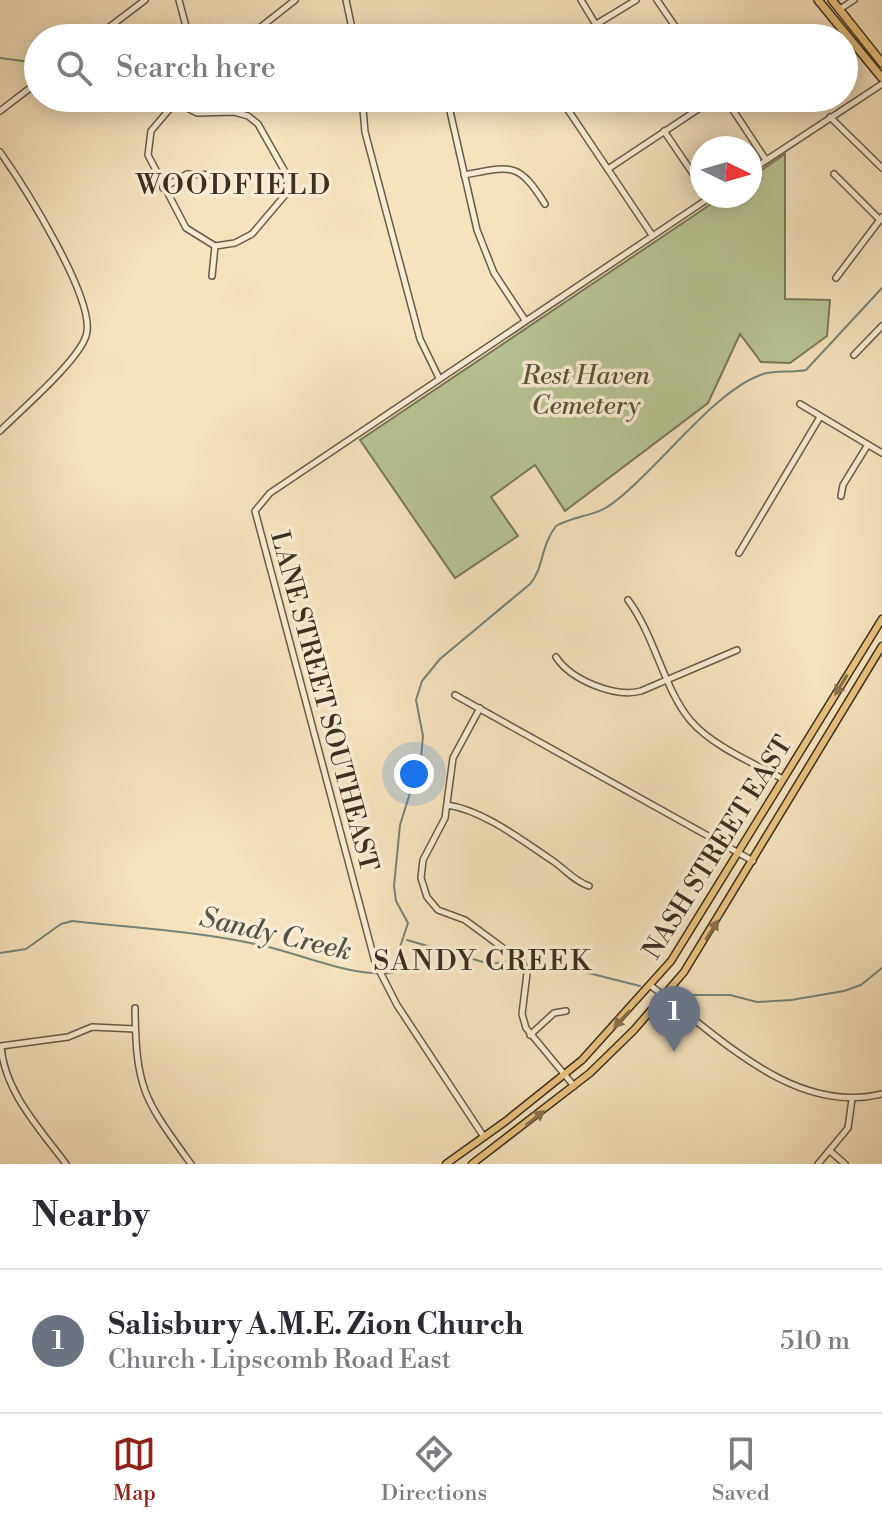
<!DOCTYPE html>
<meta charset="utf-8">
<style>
:root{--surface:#fff;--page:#f7f7f7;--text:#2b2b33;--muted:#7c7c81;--line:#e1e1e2;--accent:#8f2418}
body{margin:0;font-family:"Libre Bodoni",serif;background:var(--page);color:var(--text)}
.compass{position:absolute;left:690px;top:136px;width:72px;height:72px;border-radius:50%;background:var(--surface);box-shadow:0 4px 20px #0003;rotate:95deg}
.you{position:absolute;left:414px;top:774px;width:28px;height:28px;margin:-20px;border:6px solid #fff;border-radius:50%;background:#1a73e8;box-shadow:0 0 0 12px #1a73e833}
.badge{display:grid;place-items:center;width:52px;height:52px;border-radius:50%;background:var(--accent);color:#fff;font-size:26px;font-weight:700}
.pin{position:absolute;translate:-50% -66px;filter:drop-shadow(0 2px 4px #0008)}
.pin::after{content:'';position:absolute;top:42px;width:28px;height:24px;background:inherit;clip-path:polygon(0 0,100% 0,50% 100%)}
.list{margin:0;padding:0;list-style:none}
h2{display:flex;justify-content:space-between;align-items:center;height:104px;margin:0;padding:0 32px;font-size:34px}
h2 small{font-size:26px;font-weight:400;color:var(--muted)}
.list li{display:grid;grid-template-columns:52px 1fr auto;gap:24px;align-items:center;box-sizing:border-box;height:144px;padding:0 32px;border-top:2px solid var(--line)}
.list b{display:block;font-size:30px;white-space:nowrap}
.list p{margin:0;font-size:26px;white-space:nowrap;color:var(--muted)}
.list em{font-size:26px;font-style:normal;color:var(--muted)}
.icon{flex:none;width:44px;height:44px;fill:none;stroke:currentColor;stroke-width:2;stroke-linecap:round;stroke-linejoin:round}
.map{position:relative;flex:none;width:882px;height:1164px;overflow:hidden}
.search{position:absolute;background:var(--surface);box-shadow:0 4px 20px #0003;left:24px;right:24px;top:24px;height:88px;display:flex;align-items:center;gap:20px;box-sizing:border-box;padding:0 28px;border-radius:44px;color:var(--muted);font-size:30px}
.sheet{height:248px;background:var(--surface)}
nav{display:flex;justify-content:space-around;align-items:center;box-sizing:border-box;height:112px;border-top:2px solid var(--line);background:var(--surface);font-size:22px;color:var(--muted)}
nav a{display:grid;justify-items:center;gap:4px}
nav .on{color:var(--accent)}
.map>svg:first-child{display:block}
.green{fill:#b8c494;stroke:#797a5a;stroke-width:2}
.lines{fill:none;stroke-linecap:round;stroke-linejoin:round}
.stream{stroke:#758579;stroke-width:2}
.minor-casing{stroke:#695c48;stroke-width:8}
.major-casing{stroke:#3a2f21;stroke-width:9}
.highway-casing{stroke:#3a2f21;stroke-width:10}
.minor{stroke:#f8edd4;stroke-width:5}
.major{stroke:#eac27e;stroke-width:6}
.highway{stroke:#eac27e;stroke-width:7}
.oneway{fill:#89714b}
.labels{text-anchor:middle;stroke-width:7;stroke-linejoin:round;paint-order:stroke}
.park-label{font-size:26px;font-style:italic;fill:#5a543e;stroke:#f8edd4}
.street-label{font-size:26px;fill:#3a2f21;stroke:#f8edd4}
.neighbourhood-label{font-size:28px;letter-spacing:2px;fill:#3a2f21;stroke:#f8edd4}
.water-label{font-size:28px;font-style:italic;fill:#525346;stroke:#f8edd4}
</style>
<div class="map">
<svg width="882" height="1164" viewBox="0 0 882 1164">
<rect width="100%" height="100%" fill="#f5e3bd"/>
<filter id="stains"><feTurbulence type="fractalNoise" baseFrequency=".0025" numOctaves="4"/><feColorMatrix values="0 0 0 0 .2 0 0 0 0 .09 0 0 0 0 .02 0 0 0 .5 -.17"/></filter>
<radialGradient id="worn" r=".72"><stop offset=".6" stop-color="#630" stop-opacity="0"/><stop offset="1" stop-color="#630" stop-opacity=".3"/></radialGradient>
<polygon class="green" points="785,154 785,299 830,300 827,336 790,363 761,362 740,334 708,403 565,511 535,465 491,497 518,536 455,578 360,440 723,196 750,196 750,178"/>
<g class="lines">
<g class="stream">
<polyline points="0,58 38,63"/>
<polyline points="407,940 490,964 516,960"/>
<path d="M0,953l26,-4 35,-25 11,-3c61,7 123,10 183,23 46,9 92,33 138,29l6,-8 -2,-9 11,-33 -12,-22 -2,-15 6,-61 21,-67 2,-22 -7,-36 6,-19 18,-22 90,-75c14,-16 10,-37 26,-58 19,-11 39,-9 57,-23 43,-31 101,-113 150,-129 14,-4 29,-1 43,-4l76,-82"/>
<polyline points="529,958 640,986"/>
<polyline points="684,995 730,995 757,1002 791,1000 844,991 861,985 882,968"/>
</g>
<g class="minor-casing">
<g id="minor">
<polyline points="179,0 189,38"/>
<polyline points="346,0 354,38"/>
<polyline points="581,0 604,38"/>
<polyline points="657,0 683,38"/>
<polyline points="840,9 854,0"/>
<polyline points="595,25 636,0"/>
<polyline points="95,38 145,0"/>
<polyline points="247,38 295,0"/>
<polyline points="362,98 365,132 420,339 439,378"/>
<polyline points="447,98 477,230 494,273 525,320"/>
<polyline points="560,98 652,235"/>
<polyline points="725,98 766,160"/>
<polyline points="177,103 197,113 234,112 248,116 258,124 288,177 286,194 252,234 235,243 215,246 186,228 148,155 151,131 179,98"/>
<polyline points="0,111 38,82"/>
<polyline points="830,117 882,168"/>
<polyline points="664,131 702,187"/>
<path d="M0,152c22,31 98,150 86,184 -8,25 -65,74 -86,95"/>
<polyline points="608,169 715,98"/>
<polyline points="750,171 882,84"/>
<polyline points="834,174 880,220"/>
<path d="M464,175c47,-9 54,-14 81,29"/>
<polyline points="163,188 187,174 215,175"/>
<polyline points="212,276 215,246"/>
<polyline points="836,278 882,217"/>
<polyline points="854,355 882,326"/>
<polyline points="800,404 882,453"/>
<polyline points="841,496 843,485 867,446"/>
<polyline points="739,553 820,417"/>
<path d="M628,600c27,36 35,87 62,120 22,26 63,43 93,59"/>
<path d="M556,657c15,23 59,41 85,34l96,-41"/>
<polyline points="455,695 753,861"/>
<polyline points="480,708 453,758 445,818 423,860 421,878 427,897 438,910 465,920 522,962 527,973 522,1014 526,1028 574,1086"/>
<path d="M447,805c36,5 76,36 106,56 13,9 21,20 36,25"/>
<path d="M651,986c66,48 142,130 231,108"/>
<path d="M135,1008c1,82 9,91 56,156"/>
<polyline points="530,1035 554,1013 566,1011"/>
<polyline points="484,1137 397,1005 375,962 255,511 270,493 712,196"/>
<polyline points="830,1151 845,1164"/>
<path d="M66,1164c-26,-35 -62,-73 -65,-118l67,-9 24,-10 43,2"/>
<polyline points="818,1164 848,1128 852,1099"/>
</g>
</g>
<g class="major-casing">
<g id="major">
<polyline points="446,1164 506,1121 582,1060 671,961 882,619"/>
<polyline points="472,1164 590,1073 634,1030 684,972 882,646"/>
</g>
</g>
<g class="highway-casing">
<g id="highway">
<polyline points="818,0 882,78"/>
<polyline points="832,0 882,63"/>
</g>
</g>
<use href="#minor" class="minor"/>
<use href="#major" class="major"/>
<use href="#highway" class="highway"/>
</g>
<defs><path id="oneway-solid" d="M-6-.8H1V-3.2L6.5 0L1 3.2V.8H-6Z" transform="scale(2)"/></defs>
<g class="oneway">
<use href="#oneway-solid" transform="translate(841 685) rotate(121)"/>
<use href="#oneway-solid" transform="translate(712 930) rotate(-58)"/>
<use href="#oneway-solid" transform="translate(622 1019) rotate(133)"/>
<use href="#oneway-solid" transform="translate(535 1118) rotate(-38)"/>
</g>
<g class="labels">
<g class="park-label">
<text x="586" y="384">Rest Haven<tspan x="586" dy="30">Cemetery</tspan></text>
</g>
<g class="street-label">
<text transform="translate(325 701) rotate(75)" y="9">LANE STREET SOUTHEAST</text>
<text transform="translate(717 847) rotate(-58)" y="9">NASH STREET EAST</text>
</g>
<g class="neighbourhood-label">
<text x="234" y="194">WOODFIELD</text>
<text x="483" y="970">SANDY CREEK</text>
</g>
<g class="water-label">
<text transform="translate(276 933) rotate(13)" y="10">Sandy Creek</text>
</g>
</g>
<rect width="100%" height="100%" filter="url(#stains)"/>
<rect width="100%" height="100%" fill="url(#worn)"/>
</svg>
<svg class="compass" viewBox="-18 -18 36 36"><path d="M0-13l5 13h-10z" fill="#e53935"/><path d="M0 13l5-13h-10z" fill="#7c7c81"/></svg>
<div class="you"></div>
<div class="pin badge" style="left:674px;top:1052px;background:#6b7280">1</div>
<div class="search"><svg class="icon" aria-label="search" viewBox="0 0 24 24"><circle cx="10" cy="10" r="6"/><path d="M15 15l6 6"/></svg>Search here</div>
</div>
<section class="sheet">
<h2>Nearby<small></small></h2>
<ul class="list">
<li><span class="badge" style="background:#6b7280">1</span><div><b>Salisbury A.M.E. Zion Church</b><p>Church · Lipscomb Road East</p></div><em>510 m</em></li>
</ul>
</section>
<nav>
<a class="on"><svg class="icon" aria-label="map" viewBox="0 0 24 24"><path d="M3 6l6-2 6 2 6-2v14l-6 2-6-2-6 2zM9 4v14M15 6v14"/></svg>Map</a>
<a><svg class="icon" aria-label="directions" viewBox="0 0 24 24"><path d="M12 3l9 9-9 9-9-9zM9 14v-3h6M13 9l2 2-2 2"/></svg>Directions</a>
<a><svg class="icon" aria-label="saved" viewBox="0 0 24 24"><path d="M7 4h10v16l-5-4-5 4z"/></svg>Saved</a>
</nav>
